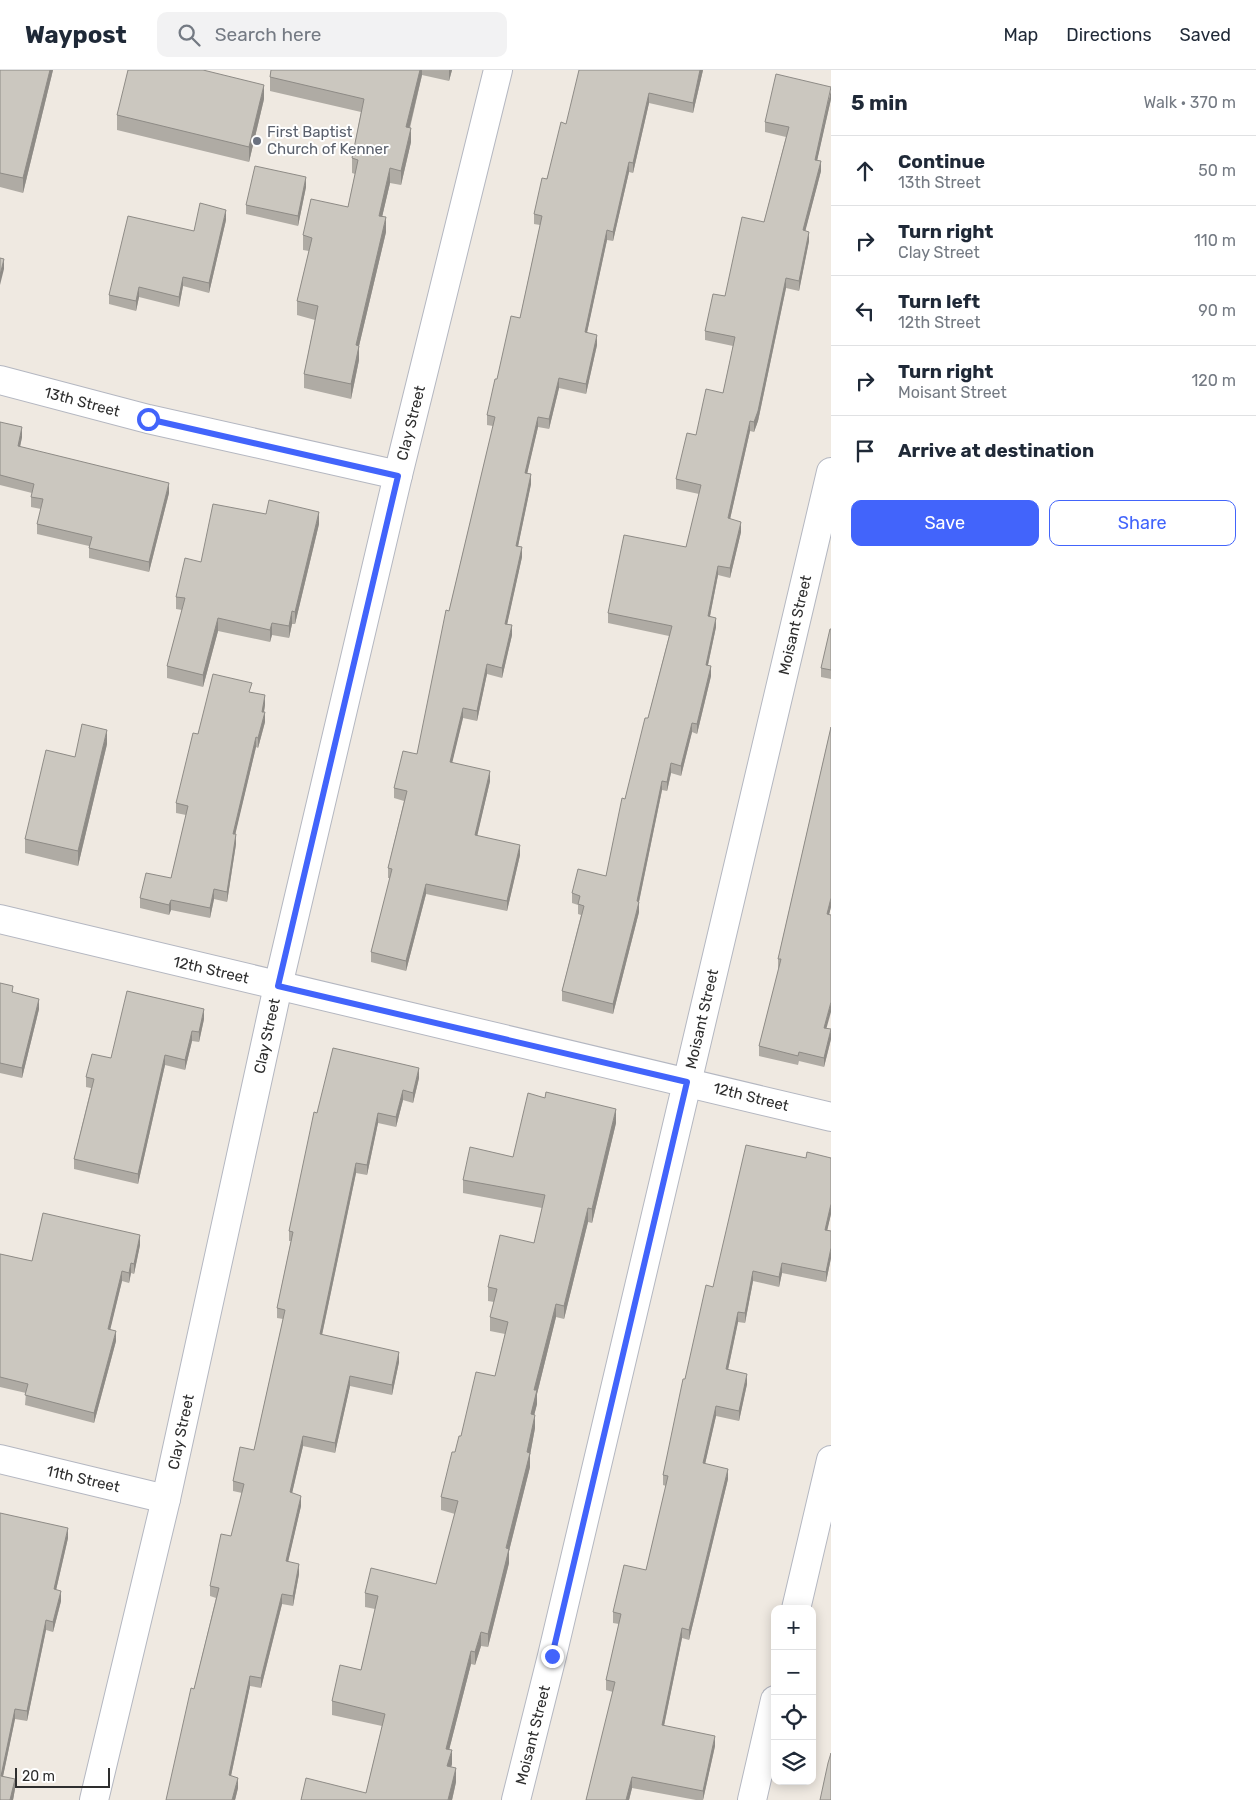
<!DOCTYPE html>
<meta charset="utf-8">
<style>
:root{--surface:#fff;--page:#f2f2f3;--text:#1f2937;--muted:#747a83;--line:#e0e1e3;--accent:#4264fb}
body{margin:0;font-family:Rubik,sans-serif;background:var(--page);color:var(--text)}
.controls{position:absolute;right:15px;bottom:15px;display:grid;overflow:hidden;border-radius:10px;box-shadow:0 2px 12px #0003}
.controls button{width:45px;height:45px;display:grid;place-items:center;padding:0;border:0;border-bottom:1px solid var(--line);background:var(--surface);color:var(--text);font:25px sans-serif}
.scale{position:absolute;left:15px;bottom:12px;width:95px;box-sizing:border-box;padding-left:5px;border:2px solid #2e2e2e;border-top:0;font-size:14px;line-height:18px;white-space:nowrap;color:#2e2e2e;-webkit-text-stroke:4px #fff;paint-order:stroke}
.stop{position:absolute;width:15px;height:15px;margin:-11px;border:4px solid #4264fb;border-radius:50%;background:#fff}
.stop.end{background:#4264fb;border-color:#fff;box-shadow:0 1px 5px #0008}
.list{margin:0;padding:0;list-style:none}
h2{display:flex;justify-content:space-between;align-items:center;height:65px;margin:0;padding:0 20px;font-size:21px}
h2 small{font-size:16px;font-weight:400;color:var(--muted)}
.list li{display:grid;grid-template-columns:32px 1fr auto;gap:15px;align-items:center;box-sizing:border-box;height:70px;padding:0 20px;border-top:1px solid var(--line)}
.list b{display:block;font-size:19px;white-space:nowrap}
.list p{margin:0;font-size:16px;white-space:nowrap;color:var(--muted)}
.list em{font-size:16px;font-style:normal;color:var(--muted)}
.actions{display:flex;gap:10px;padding:15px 20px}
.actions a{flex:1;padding:11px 0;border:1px solid var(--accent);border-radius:10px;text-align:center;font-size:18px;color:var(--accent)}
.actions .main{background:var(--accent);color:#fff}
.icon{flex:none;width:28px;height:28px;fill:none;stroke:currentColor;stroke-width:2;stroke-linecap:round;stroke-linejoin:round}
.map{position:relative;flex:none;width:831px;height:1730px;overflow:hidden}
header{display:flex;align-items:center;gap:30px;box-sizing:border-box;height:70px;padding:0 25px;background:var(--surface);border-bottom:1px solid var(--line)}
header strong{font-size:24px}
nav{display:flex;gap:28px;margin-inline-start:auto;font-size:18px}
.search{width:350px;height:45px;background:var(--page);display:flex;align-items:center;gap:12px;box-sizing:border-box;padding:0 18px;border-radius:10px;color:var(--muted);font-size:19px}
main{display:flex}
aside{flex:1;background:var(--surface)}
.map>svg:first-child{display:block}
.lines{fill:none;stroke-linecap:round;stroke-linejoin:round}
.street-casing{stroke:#b4b7c1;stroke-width:30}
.street{stroke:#fff;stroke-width:28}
.wall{fill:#afaba4}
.shaded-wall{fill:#8e8b86}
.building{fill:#cbc7bf;stroke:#8e8b86}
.route{stroke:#4264fb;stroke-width:6}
.worship-dot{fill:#6b7280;stroke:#fff;stroke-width:2}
.labels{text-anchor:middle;stroke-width:4;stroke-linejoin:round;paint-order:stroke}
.worship-label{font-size:15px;fill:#5b616d;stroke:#fff;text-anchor:start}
.street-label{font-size:15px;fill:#2e2e2e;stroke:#fff}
</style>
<header>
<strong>Waypost</strong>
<div class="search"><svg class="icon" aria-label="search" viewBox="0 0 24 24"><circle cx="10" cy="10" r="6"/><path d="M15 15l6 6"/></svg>Search here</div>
<nav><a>Map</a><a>Directions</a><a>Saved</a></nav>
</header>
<main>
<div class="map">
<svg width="831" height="1730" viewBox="0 0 831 1730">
<rect width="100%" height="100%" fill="#efe9e1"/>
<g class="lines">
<g class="street-casing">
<g id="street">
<polyline points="0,310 148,349 398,405"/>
<polyline points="0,849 831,1047"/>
<polyline points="0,1389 166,1429"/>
<polyline points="796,1539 831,1390"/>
<polyline points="94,1730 166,1429 278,916 398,405 498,0"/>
<polyline points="516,1730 552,1586 831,402"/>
<polyline points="752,1730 775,1630"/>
</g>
</g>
<use href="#street" class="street"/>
</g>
<g class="wall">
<polygon points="0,0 53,0 23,123 0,117"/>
<polygon points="271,0 452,0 449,11 422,5 410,58 411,72 401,115 390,113 382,147 386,162 359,276 359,290 351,329 304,318 304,304 315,250 297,245 297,231 309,181 303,180 303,165 348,137 355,104 352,103 352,88 361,42 270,21 270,7"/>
<polygon points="703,0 693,43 649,33 633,103 629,102 613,171 607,170 587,262 597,275 586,324 559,318 549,359 538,357 527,403 531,414 518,476 522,487 507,554 512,565 502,608 487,604 477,651 463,648 452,692 490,711 477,766 520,785 507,841 426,824 406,901 371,892 371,882 390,808 388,808 388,798 404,731 394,728 394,718 417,684 449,541 493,356 487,355 487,345 520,248 540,155 534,154 534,144 566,54"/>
<polygon points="264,29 249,92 117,60 117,45"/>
<polygon points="831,29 817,90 821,101 805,161 809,171 799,221 786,218 758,351 754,362 750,361 730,449 741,462 730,508 718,505 710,546 716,557 708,595 711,606 697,664 692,662 681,706 671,703 667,721 662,720 639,832 639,842 613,944 562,931 562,921 581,845 578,844 578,835 572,833 572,823 606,806 625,729 648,648 669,566 608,553 608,543 686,477 699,424 676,419 676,409 696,365 723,323 733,276 705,270 705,261 725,226 764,152 786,67 765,62 765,52"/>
<polygon points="306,117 298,156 246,144 246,135"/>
<polygon points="226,150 209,223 183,216 179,237 139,227 136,241 109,234 109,225 194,161"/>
<polygon points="0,352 22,367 20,377 169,423 149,502 89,488 89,476 37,464 37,454 41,439 31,437 31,427 32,423 0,415"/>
<polygon points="266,444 319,454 295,554 292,554 289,568 272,565 270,572 218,561 203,617 167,608 167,596 182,540 176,539 176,527 201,492"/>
<polygon points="831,559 831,609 821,607 821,598"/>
<polygon points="252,622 265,635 264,642 265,652 258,678 256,677 235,764 236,774 227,832 214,829 210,848 171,840 169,845 140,838 140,828 171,808 186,745 176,743 176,733 198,664"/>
<polygon points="831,657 831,837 829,844 826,958 831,969 824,997 799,991 798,995 759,986 759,976 779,898 778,898 778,889"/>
<polygon points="107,674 78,796 25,783 25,769 75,687"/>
<polygon points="0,913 13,923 39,939 22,1008 0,1003"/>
<polygon points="204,949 199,972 192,971 185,1000 165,995 138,1114 74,1099 74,1089 91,1018 86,1017 86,1007"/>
<polygon points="419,1008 413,1033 403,1030 396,1057 378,1053 367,1105 356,1103 322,1265 399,1292 392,1325 350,1316 335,1383 303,1376 292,1423 301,1436 288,1491 299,1504 293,1536 282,1534 261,1618 250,1616 231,1706 238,1718 235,1730 194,1619 216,1528 210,1526 210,1516 231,1466 242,1423 233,1421 233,1411 254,1380 283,1249 277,1248 277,1238 291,1171 289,1171 289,1161 317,1043"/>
<polygon points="616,1053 592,1153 588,1152 564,1249 556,1247 537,1324 537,1334 534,1345 535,1358 530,1385 530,1397 509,1481 509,1493 488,1577 481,1576 475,1595 471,1594 449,1680 452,1694 451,1697 456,1712 452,1730 301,1730 366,1723 382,1656 332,1645 332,1631 361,1600 375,1539 365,1537 365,1523 436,1514 455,1444 441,1440 441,1427 455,1382 461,1366 495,1306 505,1264 490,1261 490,1247 494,1232 488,1231 488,1217 534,1173 542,1138 463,1123 463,1110 513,1087"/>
<polygon points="806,1088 831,1088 831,1144 827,1160 831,1161 831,1188 826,1212 782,1203 779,1217 753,1211 745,1253 738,1252 728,1300 747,1314 739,1351 716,1346 705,1394 728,1409 689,1570 682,1568 664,1656 715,1676 703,1730 696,1730 632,1718 629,1730 586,1730 613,1622 606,1620 606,1610 619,1554 613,1553 613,1542 646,1500 666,1416 663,1415 663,1405 685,1309 713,1217"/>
<polygon points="140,1175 134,1204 131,1203 129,1213 122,1211 110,1259 116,1271 94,1353 25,1335 26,1323 0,1317 0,1184 32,1191"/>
<polygon points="0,1443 68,1468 56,1520 61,1531 53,1562 46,1560 27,1651 15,1649 3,1706 15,1719 13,1730 0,1730"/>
</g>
<g class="shaded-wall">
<polygon points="50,0 53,0 23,123 23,108"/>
<polygon points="420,0 422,0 422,5 406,72 406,57"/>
<polygon points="449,0 452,0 449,11"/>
<polygon points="700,0 703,0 693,43 693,33"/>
<polygon points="264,15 264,29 249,92 249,77"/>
<polygon points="831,20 831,29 815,100 815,90"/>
<polygon points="649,23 649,33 633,103 633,93"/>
<polygon points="411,58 411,72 401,115 401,101"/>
<polygon points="821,91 821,101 803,170 803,160"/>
<polygon points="629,92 629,102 613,171 613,162"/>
<polygon points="390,98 390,113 379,160 379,146"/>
<polygon points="306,107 306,117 298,156 298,146"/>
<polygon points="226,140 226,150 209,223 209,213"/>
<polygon points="386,147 386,162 359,276 359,290 351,329 351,314 356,275"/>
<polygon points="607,160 607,170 585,272 585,262"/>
<polygon points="809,162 809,171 799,221 799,211"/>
<polygon points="4,189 4,199 0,215 0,205"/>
<polygon points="183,207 183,216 179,237 179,227"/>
<polygon points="786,208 786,218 758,351 754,362 754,352"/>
<polygon points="139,217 139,227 136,241 136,231"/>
<polygon points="597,265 597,275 586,324 586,314"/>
<polygon points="559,308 559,318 549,359 549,349"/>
<polygon points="538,347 538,357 525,413 525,403"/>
<polygon points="750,351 750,361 728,458 728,448"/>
<polygon points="22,357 22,367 18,386 18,376"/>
<polygon points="531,404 531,414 516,486 516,476"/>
<polygon points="169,413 169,423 149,502 149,492"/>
<polygon points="319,442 319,454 295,554 295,542"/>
<polygon points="741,452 741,462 730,508 730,498"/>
<polygon points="522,477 522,487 505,564 505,554"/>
<polygon points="718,496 718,505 708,556 708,546"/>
<polygon points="292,541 292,554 289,568 289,556"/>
<polygon points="218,548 218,561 203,617 203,605"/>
<polygon points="716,548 716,557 706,604 706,595"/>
<polygon points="272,553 272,565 270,572 270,560"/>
<polygon points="512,555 512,565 502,608 502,598"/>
<polygon points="487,594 487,604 477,651 477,641"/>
<polygon points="711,596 711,606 697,664 697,654"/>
<polygon points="265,625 265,635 262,652 262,642"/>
<polygon points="463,638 463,648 450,702 450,692"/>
<polygon points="265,642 265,652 258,678 258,668"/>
<polygon points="692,653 692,662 681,706 681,696"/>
<polygon points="107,660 107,674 78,796 78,781"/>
<polygon points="256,667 256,677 233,774 233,764"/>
<polygon points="671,693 671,703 667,721 667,712"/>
<polygon points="490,701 490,711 475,775 475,765"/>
<polygon points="662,711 662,720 637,841 637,831"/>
<polygon points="236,764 236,774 227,832 227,822"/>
<polygon points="520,775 520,785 507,841 507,831"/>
<polygon points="426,814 426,824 406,901 406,891"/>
<polygon points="214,819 214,829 210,848 210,838"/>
<polygon points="831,828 831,837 827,853 827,844"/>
<polygon points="171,830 171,840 169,845 169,835"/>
<polygon points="639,832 639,842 613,944 613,934"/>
<polygon points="39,929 39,939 22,1008 22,998"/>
<polygon points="831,932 831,942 824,967 824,958"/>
<polygon points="204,939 204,949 199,972 199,962"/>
<polygon points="831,959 831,969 824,997 824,988"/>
<polygon points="192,961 192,971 185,1000 185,990"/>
<polygon points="165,985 165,995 138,1114 138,1104"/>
<polygon points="419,998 419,1008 413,1033 413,1023"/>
<polygon points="403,1020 403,1030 396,1057 396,1047"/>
<polygon points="616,1039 616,1053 592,1153 592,1139"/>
<polygon points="378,1043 378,1053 367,1105 367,1095"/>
<polygon points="356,1093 356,1103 320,1274 320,1264"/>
<polygon points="831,1134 831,1144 825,1170 825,1160"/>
<polygon points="588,1138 588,1152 564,1249 564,1236"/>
<polygon points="140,1165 140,1175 134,1204 134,1194"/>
<polygon points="831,1178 831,1188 826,1212 826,1202"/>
<polygon points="131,1193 131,1203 129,1213 129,1203"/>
<polygon points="782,1193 782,1203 779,1217 779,1207"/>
<polygon points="122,1201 122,1211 108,1269 108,1259"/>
<polygon points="753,1201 753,1211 745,1253 745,1243"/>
<polygon points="556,1234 556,1247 537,1324 537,1334 531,1358 531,1344 534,1320"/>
<polygon points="738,1242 738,1252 726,1309 726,1299"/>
<polygon points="116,1261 116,1271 94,1353 94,1343"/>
<polygon points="399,1282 399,1292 392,1325 392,1315"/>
<polygon points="747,1304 747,1314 739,1351 739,1341"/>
<polygon points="350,1306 350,1316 335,1383 335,1373"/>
<polygon points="716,1336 716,1346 703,1403 703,1393"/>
<polygon points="535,1345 535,1358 530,1385 530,1397 509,1481 509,1493 488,1577 488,1564"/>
<polygon points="303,1366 303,1376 290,1432 290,1422"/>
<polygon points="728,1399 728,1409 689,1570 689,1560"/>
<polygon points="301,1426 301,1436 286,1501 286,1491"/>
<polygon points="68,1458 68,1468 54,1529 54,1519"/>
<polygon points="299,1494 299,1504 293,1536 293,1526"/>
<polygon points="61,1521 61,1531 53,1562 53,1552"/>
<polygon points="282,1524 282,1534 261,1618 261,1608"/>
<polygon points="46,1550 46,1560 27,1651 27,1641"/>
<polygon points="682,1558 682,1568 662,1665 662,1655"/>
<polygon points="481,1562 481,1576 475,1595 475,1582"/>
<polygon points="471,1581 471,1594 446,1692 446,1679"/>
<polygon points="250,1606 250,1616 229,1715 229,1705"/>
<polygon points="15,1639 15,1649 1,1716 1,1706"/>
<polygon points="715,1666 715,1676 703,1730 703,1721"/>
<polygon points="452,1680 452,1694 447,1710 447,1696"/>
<polygon points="456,1698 456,1712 452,1730 448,1730"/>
<polygon points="632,1707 632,1718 629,1730 626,1730"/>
<polygon points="238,1708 238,1718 235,1730 232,1730"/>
<polygon points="15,1709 15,1719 13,1730 10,1730"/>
</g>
<g class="building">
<polygon points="0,0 50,0 23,108 0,103"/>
<polygon points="128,0 203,0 264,15 249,77 117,45"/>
<polygon points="271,0 420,0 406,57 411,58 401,101 390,98 379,146 386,147 356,275 359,276 351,314 304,304 318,236 297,231 312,168 303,165 311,129 348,137 358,90 352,88 364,29 270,7"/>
<polygon points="579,0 700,0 693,33 649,23 633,93 629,92 613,162 607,160 585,262 597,265 586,314 559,308 549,349 538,347 525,403 531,404 516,476 522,477 505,554 512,555 502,598 487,594 477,641 463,638 450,692 490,701 475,765 520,775 507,831 426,814 406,891 371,882 392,799 388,798 407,721 394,718 403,681 417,684 446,540 449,541 495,347 487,345 495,309 497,309 511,246 520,248 542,146 534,144 542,108 547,109 561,52 566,54"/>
<polygon points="776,4 831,17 815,90 821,91 803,160 809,162 799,211 786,208 758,341 754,352 750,351 728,448 741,452 730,498 718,496 708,546 716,548 706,595 711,596 697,654 692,653 681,696 671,693 667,712 662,711 637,831 639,832 613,934 562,921 584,836 578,834 580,826 572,823 578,799 606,806 622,728 625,729 645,648 648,648 672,556 608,543 624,465 686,477 701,415 676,409 687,363 696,365 706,319 723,323 735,267 705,261 713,224 725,226 742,147 764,152 789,57 765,52"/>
<polygon points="255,96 306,107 298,146 246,135"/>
<polygon points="200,133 226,140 209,213 183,207 179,227 139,217 136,231 109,225 128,146 194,161"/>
<polygon points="0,188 4,189 0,205"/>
<polygon points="0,352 22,357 18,376 169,413 149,492 89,478 92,467 37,454 43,429 31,427 34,414 0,405"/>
<polygon points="269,430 319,442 295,542 292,541 289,556 272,553 270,560 218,548 203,605 167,596 185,528 176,527 185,488 201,492 213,434 266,444"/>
<polygon points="830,559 831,559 831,600 821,598"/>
<polygon points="213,604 252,613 249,622 265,625 262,642 265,642 258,668 256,667 233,764 236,764 227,822 214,819 210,838 171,830 169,835 140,828 146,803 171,808 188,736 176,733 193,663 198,664"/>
<polygon points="82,654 107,660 78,781 25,769 46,680 75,687"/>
<polygon points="831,657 831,828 827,844 831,845 831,932 824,958 831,959 824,988 799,982 798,986 759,976 781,889 778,889"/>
<polygon points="0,913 13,916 12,922 39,929 22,998 0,993"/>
<polygon points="127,921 204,939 199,962 192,961 185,990 165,985 138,1104 74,1089 94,1009 86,1007 92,984 111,988"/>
<polygon points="333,978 419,998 413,1023 403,1020 396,1047 378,1043 367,1095 356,1093 320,1264 399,1282 392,1315 350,1306 335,1373 303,1366 290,1422 301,1426 286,1491 299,1494 293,1526 282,1524 261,1608 250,1606 229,1705 238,1708 232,1730 166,1730 191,1618 194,1619 219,1518 210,1516 221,1464 231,1466 244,1414 233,1411 240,1377 254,1380 285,1240 277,1238 293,1162 289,1161 314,1042 317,1043"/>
<polygon points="546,1022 616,1039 592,1139 588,1138 564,1236 556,1234 534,1320 537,1320 531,1344 535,1345 527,1382 530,1383 506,1478 509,1479 488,1564 481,1562 475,1582 471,1581 446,1679 452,1680 447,1696 456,1698 448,1730 301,1730 306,1708 366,1723 385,1644 332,1631 340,1595 361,1600 378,1526 365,1523 371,1498 436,1514 458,1431 441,1427 452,1382 455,1382 459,1366 461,1366 476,1302 495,1306 508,1252 490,1247 497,1219 488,1217 500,1165 534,1173 545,1125 463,1110 470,1077 513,1087 528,1023 545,1028"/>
<polygon points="746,1075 806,1088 807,1082 831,1088 831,1134 825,1160 831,1161 831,1178 826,1202 782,1193 779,1207 753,1201 745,1243 738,1242 726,1299 747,1304 739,1341 716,1336 703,1393 728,1399 689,1560 682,1558 662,1655 715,1666 703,1721 632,1707 626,1730 586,1730 615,1612 606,1610 621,1544 613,1542 624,1495 646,1500 668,1406 663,1405 683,1309 685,1309 706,1215 713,1217"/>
<polygon points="43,1143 140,1165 134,1194 131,1193 129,1203 122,1201 108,1259 116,1261 94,1343 25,1325 28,1314 0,1307 0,1184 32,1191"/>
<polygon points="0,1443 68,1458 54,1519 61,1521 53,1552 46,1550 27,1641 15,1639 1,1706 15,1709 10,1730 0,1730"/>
<polygon points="831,1683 831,1730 820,1730 828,1693"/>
</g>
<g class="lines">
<polyline class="route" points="148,349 398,406 278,916 687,1012 552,1586"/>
</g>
<circle class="worship-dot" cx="257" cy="71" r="5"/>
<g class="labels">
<g class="worship-label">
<text x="267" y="67">First Baptist<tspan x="267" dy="17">Church of Kenner</tspan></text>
</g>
<g class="street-label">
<text transform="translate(82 332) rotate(15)" y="5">13th Street</text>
<text transform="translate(411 353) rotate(-76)" y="5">Clay Street</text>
<text transform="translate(795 555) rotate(-77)" y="5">Moisant Street</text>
<text transform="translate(211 900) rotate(13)" y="5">12th Street</text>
<text transform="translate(702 949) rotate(-77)" y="5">Moisant Street</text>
<text transform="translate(267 966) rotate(-78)" y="5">Clay Street</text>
<text transform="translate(751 1027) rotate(14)" y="5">12th Street</text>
<text transform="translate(181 1362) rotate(-78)" y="5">Clay Street</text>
<text transform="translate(83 1409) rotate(13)" y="5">11th Street</text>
<text transform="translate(533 1665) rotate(-76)" y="5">Moisant Street</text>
</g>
</g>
</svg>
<div class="controls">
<button>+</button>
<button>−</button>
<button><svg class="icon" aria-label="locate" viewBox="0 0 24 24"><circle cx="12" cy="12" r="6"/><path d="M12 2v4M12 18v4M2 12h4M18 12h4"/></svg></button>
<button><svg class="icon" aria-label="layers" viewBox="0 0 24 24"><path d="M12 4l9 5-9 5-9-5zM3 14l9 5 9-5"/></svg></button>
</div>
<div class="scale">20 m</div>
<div class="stop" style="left:148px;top:349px"></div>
<div class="stop end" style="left:552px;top:1586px"></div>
</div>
<aside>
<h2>5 min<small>Walk · 370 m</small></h2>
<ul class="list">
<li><svg class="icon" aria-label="ahead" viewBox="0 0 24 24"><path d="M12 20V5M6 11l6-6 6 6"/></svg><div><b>Continue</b><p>13th Street</p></div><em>50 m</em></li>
<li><svg class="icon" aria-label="right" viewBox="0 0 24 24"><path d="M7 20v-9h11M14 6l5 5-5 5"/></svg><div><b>Turn right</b><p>Clay Street</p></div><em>110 m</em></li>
<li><svg class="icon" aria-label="left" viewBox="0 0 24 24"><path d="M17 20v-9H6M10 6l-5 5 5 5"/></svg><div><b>Turn left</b><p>12th Street</p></div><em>90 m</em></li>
<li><svg class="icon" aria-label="right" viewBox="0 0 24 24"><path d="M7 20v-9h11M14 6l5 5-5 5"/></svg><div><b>Turn right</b><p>Moisant Street</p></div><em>120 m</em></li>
<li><svg class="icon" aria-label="arrive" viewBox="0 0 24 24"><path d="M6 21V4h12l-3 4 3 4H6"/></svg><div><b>Arrive at destination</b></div></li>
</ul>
<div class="actions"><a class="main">Save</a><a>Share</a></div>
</aside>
</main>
